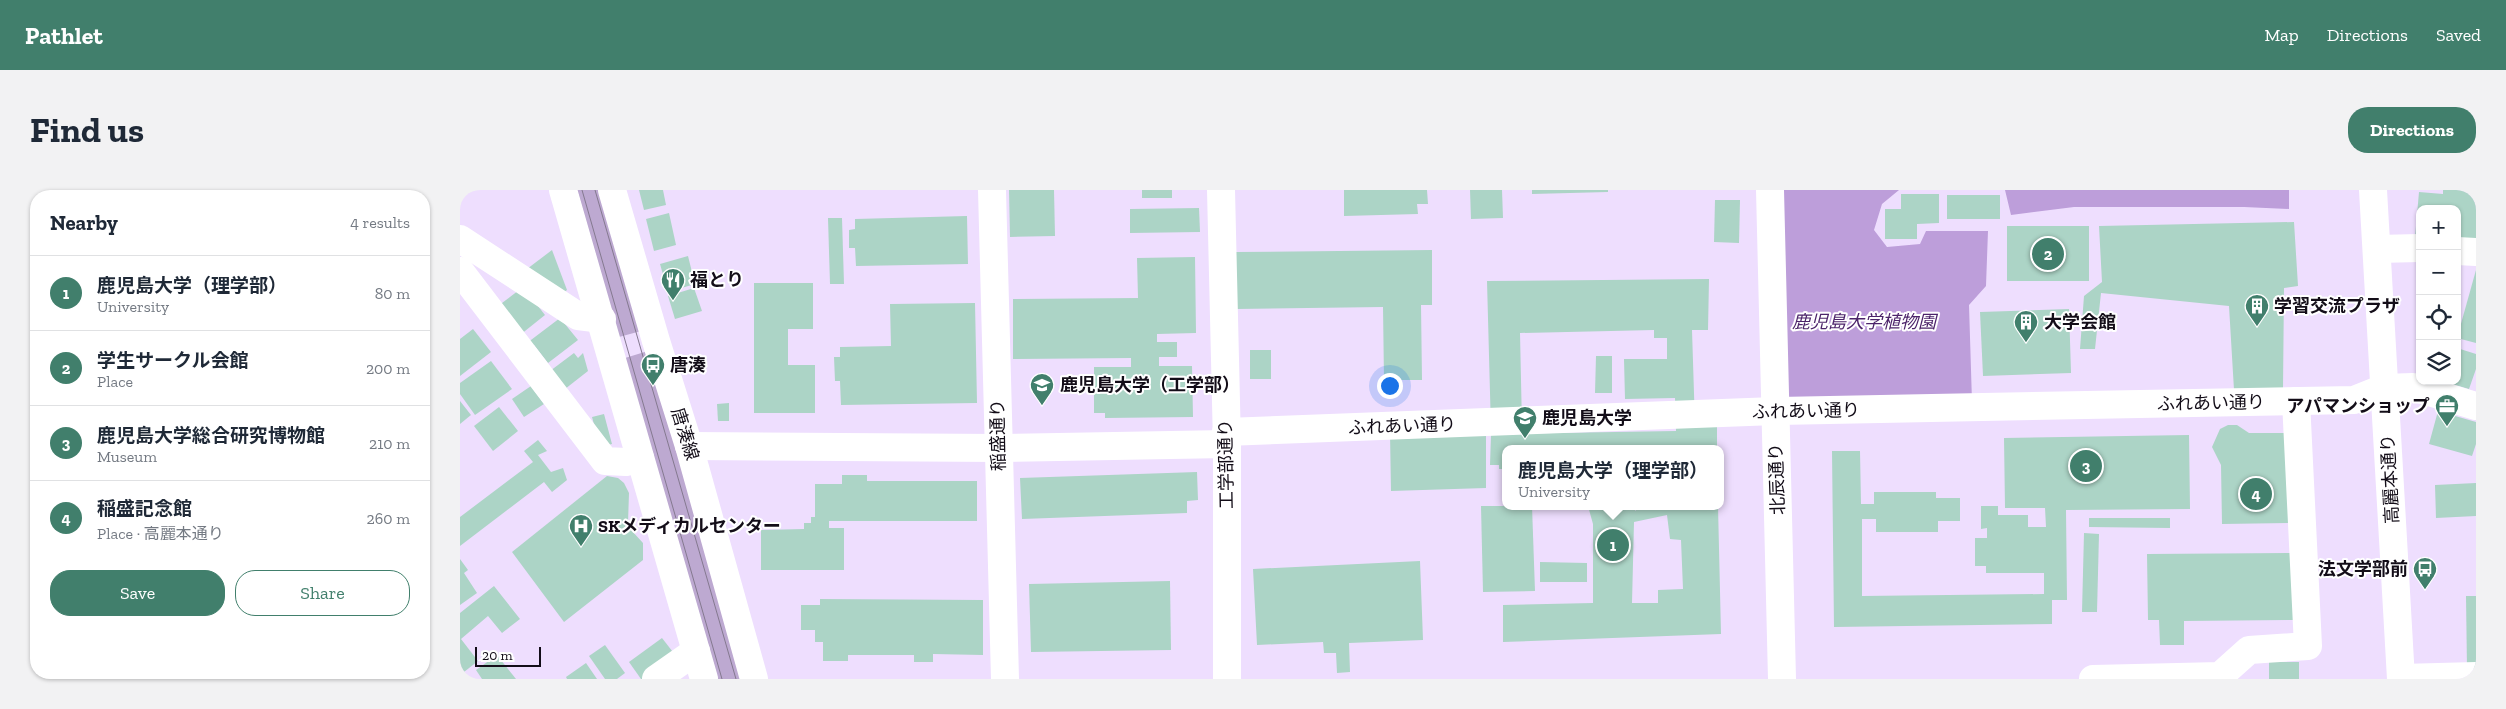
<!DOCTYPE html>
<meta charset="utf-8">
<style>
:root{--surface:#fff;--page:#f2f2f3;--text:#1f2937;--muted:#747a83;--line:#e0e1e3;--accent:#417f6c}
body{margin:0;font-family:"Zilla Slab","Noto Sans JP",serif;background:var(--page);color:var(--text)}
.controls{position:absolute;right:15px;top:15px;display:grid;overflow:hidden;border-radius:10px;box-shadow:0 1px 4px #0004}
.controls button{width:45px;height:45px;display:grid;place-items:center;padding:0;border:0;border-bottom:1px solid var(--line);background:var(--surface);color:var(--text);font:25px sans-serif}
.scale{position:absolute;left:15px;bottom:12px;width:66px;box-sizing:border-box;padding-left:5px;border:2px solid #130d18;border-top:0;font-size:14px;line-height:18px;white-space:nowrap;color:#130d18;-webkit-text-stroke:4px #fff;paint-order:stroke}
.you{position:absolute;left:929px;top:195px;width:18px;height:18px;margin:-12px;border:4px solid #fff;border-radius:50%;background:#1a73e8;box-shadow:0 0 0 8px #1a73e833}
.badge{display:grid;place-items:center;width:32px;height:32px;border-radius:50%;background:var(--accent);color:#fff;font-size:16px;font-weight:700}
.pin{position:absolute;translate:-50% -50%;border:2px solid #fff;box-shadow:0 1px 5px #0006}
.popup{position:absolute;left:1042px;top:255px;width:222px;height:65px;box-sizing:border-box;display:grid;place-content:center;border-radius:10px;background:var(--surface);filter:drop-shadow(0 1px 4px #0005);font-size:16px;white-space:nowrap;color:var(--muted)}
.popup b{font-size:19px;color:var(--text)}
.popup::after{content:'';position:absolute;left:50%;top:100%;margin-left:-10px;border:10px solid transparent;border-top-color:var(--surface)}
.list{margin:0;padding:0;list-style:none}
h2{display:flex;justify-content:space-between;align-items:center;height:65px;margin:0;padding:0 20px;font-size:21px}
h2 small{font-size:16px;font-weight:400;color:var(--muted)}
.list li{display:grid;grid-template-columns:32px 1fr auto;gap:15px;align-items:center;box-sizing:border-box;height:75px;padding:0 20px;border-top:1px solid var(--line)}
.list b{display:block;font-size:19px;white-space:nowrap}
.list p{margin:0;font-size:16px;white-space:nowrap;color:var(--muted)}
.list em{font-size:16px;font-style:normal;color:var(--muted)}
.actions{display:flex;gap:10px;padding:15px 20px}
.actions a{flex:1;padding:11px 0;border:1px solid var(--accent);border-radius:20px;text-align:center;font-size:18px;color:var(--accent)}
.actions .main{background:var(--accent);color:#fff}
.icon{flex:none;width:28px;height:28px;fill:none;stroke:currentColor;stroke-width:2;stroke-linecap:round;stroke-linejoin:round}
.map{position:relative;flex:none;width:2016px;height:489px;overflow:hidden;border-radius:20px}
header{display:flex;align-items:center;gap:30px;box-sizing:border-box;height:70px;padding:0 25px;background:var(--accent);color:#fff}
header strong{font-size:24px}
nav{display:flex;gap:28px;margin-inline-start:auto;font-size:18px}
.intro{display:flex;align-items:center;justify-content:space-between;box-sizing:border-box;height:120px;padding:0 30px}
h1{margin:0;font-size:35px}
.button{padding:12px 22px;border-radius:20px;background:var(--accent);color:#fff;font-size:18px;font-weight:700}
main{display:flex;gap:30px;padding:0 30px}
aside{flex:1;background:var(--surface);border-radius:20px;box-shadow:0 1px 4px #0004}
.map>svg:first-child{display:block}
.green{fill:#bda9d1}
.forest{fill:#bd9eda}
.building{fill:#acd4c6;fill-rule:evenodd}
.lines{fill:none;stroke-linecap:round;stroke-linejoin:round}
.minor{stroke:#fff;stroke-width:28}
.tram{stroke:#84798f;stroke-width:1}
.labels{text-anchor:middle;stroke-width:4;stroke-linejoin:round;paint-order:stroke}
.poi-label{font-size:18px;font-weight:bold;fill:#130d18;stroke:#fff;text-anchor:start}
.park-label{font-size:18px;font-style:italic;fill:#4c246a;stroke:#fff}
.street-label{font-size:18px;fill:#130d18;stroke:#fff}
</style>
<header>
<strong>Pathlet</strong>
<nav><a>Map</a><a>Directions</a><a>Saved</a></nav>
</header>
<div class="intro"><h1>Find us</h1><a class="button">Directions</a></div>
<main>
<aside>
<h2>Nearby<small>4 results</small></h2>
<ul class="list">
<li><span class="badge">1</span><div><b>鹿児島大学（理学部）</b><p>University</p></div><em>80 m</em></li>
<li><span class="badge">2</span><div><b>学生サークル会館</b><p>Place</p></div><em>200 m</em></li>
<li><span class="badge">3</span><div><b>鹿児島大学総合研究博物館</b><p>Museum</p></div><em>210 m</em></li>
<li><span class="badge">4</span><div><b>稲盛記念館</b><p>Place · 高麗本通り</p></div><em>260 m</em></li>
</ul>
<div class="actions"><a class="main">Save</a><a>Share</a></div>
</aside>
<div class="map">
<svg width="2016" height="489" viewBox="0 0 2016 489">
<rect width="100%" height="100%" fill="#eedefe"/>
<g class="green">
<polygon points="117,0 141,0 181,141 159,147"/>
<polygon points="188,161 282,489 258,489 165,168"/>
</g>
<g class="forest">
<polygon points="1321,0 1439,0 1422,14 1414,40 1427,57 1460,54 1466,41 1528,41 1526,96 1509,115 1512,212 1326,211"/>
<polygon points="1545,0 1829,0 1829,19 1784,17 1614,17 1551,25"/>
</g>
<g class="building">
<polygon points="179,0 203,0 206,15 184,20"/>
<polygon points="549,0 594,0 595,46 550,47"/>
<rect x="682" y="0" width="30" height="8"/>
<polygon points="884,0 967,0 968,14 957,14 958,24 884,26"/>
<polygon points="1010,0 1042,0 1043,28 1011,29"/>
<polygon points="1072,0 1148,0 1148,2 1072,4"/>
<polygon points="1983,0 2016,0 2016,52 1997,50 1997,19 1960,19 1960,48 1955,47 1959,2 1983,4"/>
<polygon points="1441,4 1479,4 1479,33 1457,34 1457,49 1425,49 1425,19 1441,19"/>
<rect x="1487" y="5" width="53" height="24"/>
<polygon points="1255,10 1280,10 1279,53 1254,52"/>
<polygon points="739,18 740,42 670,43 670,19"/>
<polygon points="209,23 216,55 194,61 186,29"/>
<polygon points="507,26 508,74 396,76 395,58 389,58 389,40 395,39 395,29"/>
<polygon points="368,28 382,28 384,94 370,94"/>
<polygon points="1834,32 1838,96 1824,98 1823,198 1774,200 1769,116 1641,103 1635,159 1620,159 1624,106 1642,92 1639,36"/>
<rect x="1547" y="36" width="82" height="55"/>
<polygon points="92,60 107,100 99,106 67,79"/>
<polygon points="972,60 972,115 961,115 962,190 924,190 923,117 776,119 776,62"/>
<polygon points="228,66 235,94 208,102 200,74"/>
<polygon points="735,67 736,143 697,144 697,152 717,152 717,167 699,167 699,176 732,176 733,227 645,228 645,223 634,223 634,177 671,177 671,168 553,169 553,109 678,108 677,68"/>
<polygon points="2016,80 2016,153 1997,148"/>
<path d="M1249,89l-1,51h-16l3,95h22v24h-211v20h-7v-4h-9l1,-30h-5v53l-95,3 -1,-58 101,-3 -4,-149zM1194,140v8h13v21h-43l1,40 50,-1 1,33 -174,3 20,-8 -2,-93z"/>
<polygon points="294,93 353,93 353,139 328,139 328,175 355,175 355,223 294,223"/>
<polygon points="63,97 85,125 60,145 38,116"/>
<polygon points="234,98 242,121 215,129 208,106"/>
<polygon points="515,113 517,213 381,215 380,191 375,191 374,167 380,167 380,157 431,156 430,114"/>
<polygon points="1609,119 1611,183 1523,186 1520,122"/>
<polygon points="100,128 118,150 88,173 74,155 71,158 67,153"/>
<polygon points="13,139 31,162 0,186 0,149"/>
<polygon points="1997,158 2016,164 2016,179 2009,199 1985,192 1997,191"/>
<rect x="790" y="160" width="21" height="29"/>
<polygon points="114,163 118,168 123,163 128,181 105,199 90,181"/>
<polygon points="1136,166 1152,166 1152,203 1135,203"/>
<polygon points="31,171 52,199 15,225 0,204 0,193"/>
<polygon points="71,196 84,214 64,227 52,209"/>
<polygon points="0,211 11,225 0,234"/>
<polygon points="269,213 269,231 258,231 257,214"/>
<polygon points="39,217 58,241 33,261 14,236"/>
<polygon points="1978,221 2016,232 2016,254 2012,266 1969,254"/>
<polygon points="144,224 152,254 140,257 132,227"/>
<polygon points="1768,235 1777,235 1789,243 1829,243 1830,333 1762,334 1761,275 1752,257 1760,239"/>
<polygon points="1729,245 1730,319 1606,320 1607,410 1592,410 1592,434 1374,437 1372,261 1400,261 1401,314 1414,314 1414,302 1476,302 1476,308 1500,308 1500,331 1478,331 1478,342 1416,342 1416,329 1402,329 1402,406 1584,404 1584,383 1526,383 1526,376 1515,376 1515,348 1527,348 1527,338 1521,339 1521,316 1538,316 1538,325 1568,325 1568,337 1586,337 1585,318 1545,318 1544,248"/>
<polygon points="78,250 87,261 78,265 91,282 103,278 107,290 92,302 84,292 0,356 0,327 73,272 64,261"/>
<polygon points="737,282 738,310 727,311 727,323 562,329 560,288"/>
<rect x="1042" y="283" width="4" height="21"/>
<polygon points="382,285 407,285 407,291 517,291 517,331 369,331 369,338 384,338 384,380 301,380 301,340 344,339 344,333 351,333 351,327 355,327 355,294 382,294"/>
<polygon points="147,286 158,288 164,293 169,303 168,333 172,341 183,353 183,370 104,432 52,362"/>
<polygon points="2016,293 2016,326 1976,328 1975,295"/>
<polygon points="1021,316 1072,316 1075,401 1023,402"/>
<path d="M1128,316h47v5l5,-5h78l3,128 -218,8v-37l90,-2v-79zM1207,325l3,24 11,1 2,49 -25,1v13h-26l2,-81z"/>
<polygon points="1629,328 1710,328 1710,338 1629,337"/>
<polygon points="1624,343 1639,344 1637,422 1622,422"/>
<polygon points="1834,363 1835,430 1724,431 1724,455 1700,455 1699,430 1688,430 1687,364"/>
<polygon points="0,369 8,380 4,383 17,403 0,415"/>
<polygon points="960,371 963,450 889,453 890,482 877,483 876,463 864,463 863,452 797,455 793,379"/>
<polygon points="1080,372 1127,373 1127,392 1080,392"/>
<polygon points="710,391 711,460 571,462 569,394"/>
<polygon points="34,396 60,429 42,443 28,426 1,449 18,471 4,482 0,478 0,423"/>
<polygon points="2006,406 2016,406 2016,478 2007,479"/>
<polygon points="360,409 523,410 523,465 473,464 473,472 454,472 454,465 388,465 388,471 363,471 363,452 355,452 355,440 341,440 341,415 360,415"/>
<polygon points="202,448 216,466 185,489 181,489 169,472"/>
<polygon points="145,455 165,483 157,489 145,489 129,466"/>
<polygon points="37,465 56,489 22,489 16,480"/>
<rect x="1809" y="472" width="30" height="17"/>
<polygon points="126,473 137,489 107,489 106,487"/>
</g>
<g class="lines">
<g class="minor">
<polyline points="103,0 244,489"/>
<polyline points="152,0 196,151 229,256 294,489"/>
<polyline points="532,0 545,489"/>
<polyline points="761,0 767,254 767,489"/>
<polyline points="1310,0 1322,489"/>
<polyline points="1913,0 1941,489"/>
<polyline points="0,49 118,126 142,129"/>
<polyline points="1917,59 1960,58"/>
<polyline points="1997,61 2016,62"/>
<polyline points="0,81 145,271 166,272 180,268"/>
<polyline points="766,242 1315,221 1894,210 1924,198 1953,197 2016,216"/>
<polyline points="229,256 539,258 767,254"/>
<polyline points="1941,488 2016,486"/>
<polyline points="196,489 236,461"/>
<polyline points="1633,489 1760,486 1789,460 1848,456 1836,211"/>
</g>
<g class="tram">
<polyline points="122,0 262,489"/>
<polyline points="135,0 276,489"/>
</g>
</g>
<defs>
<g id="restaurant-pin" transform="scale(1.25)"><path d="M0 17L-7.5 6A9.5 9.5 0 1 1 7.5 6Z" fill="#417f6c" stroke="#fff"/><path d="M-5-6h1v4h1v-4h1v4h1v-4h1v5L-1.5 .5V6h-2V.5L-5-1ZM5-6V6H3V1.5H1.5Q1.5-4 5-6Z" fill="#fff"/></g>
<g id="building-pin" transform="scale(1.25)"><path d="M0 17L-7.5 6A9.5 9.5 0 1 1 7.5 6Z" fill="#417f6c" stroke="#fff"/><path d="M-4-6H4V6H1V3H-1V6H-4ZM-2.5-4.3h1.7v1.8h-1.7ZM.8-4.3h1.7v1.8H.8ZM-2.5-1h1.7V.8h-1.7ZM.8-1h1.7V.8H.8Z" fill="#fff"/></g>
<g id="bus-pin" transform="scale(1.25)"><path d="M0 17L-7.5 6A9.5 9.5 0 1 1 7.5 6Z" fill="#417f6c" stroke="#fff"/><path d="M-5-6H5V4H4V6H2V4H-2V6H-4V4H-5ZM-3.5-4V0h7V-4ZM-3.5 1.2v1.5H-2V1.2ZM2 1.2v1.5H3.5V1.2Z" fill="#fff"/></g>
<g id="university-pin" transform="scale(1.25)"><path d="M0 17L-7.5 6A9.5 9.5 0 1 1 7.5 6Z" fill="#417f6c" stroke="#fff"/><path d="M0-5L7-2L0 1L-7-2ZM-4 1L0 2.5L4 1V4Q0 6-4 4Z" fill="#fff"/></g>
<g id="office-pin" transform="scale(1.25)"><path d="M0 17L-7.5 6A9.5 9.5 0 1 1 7.5 6Z" fill="#417f6c" stroke="#fff"/><path d="M-6-3h4V-5.5h4V-3h4V5H-6ZM-1-4.5V-3h2v-1.5ZM-6 0V1H6V0Z" fill="#fff"/></g>
<g id="hospital-pin" transform="scale(1.25)"><path d="M0 17L-7.5 6A9.5 9.5 0 1 1 7.5 6Z" fill="#417f6c" stroke="#fff"/><path d="M-5-5h3v3.5h4V-5h3V5h-3V1.5h-4V5h-3Z" fill="#fff"/></g>
</defs>
<g fill-rule="evenodd">
<use href="#restaurant-pin" x="213" y="90"/>
<use href="#building-pin" x="1797" y="116"/>
<use href="#building-pin" x="1566" y="132"/>
<use href="#bus-pin" x="193" y="175"/>
<use href="#university-pin" x="582" y="195"/>
<use href="#office-pin" x="1987" y="216"/>
<use href="#university-pin" x="1065" y="228"/>
<use href="#hospital-pin" x="121" y="336"/>
<use href="#bus-pin" x="1965" y="379"/>
</g>
<g class="labels">
<g class="poi-label">
<text x="230" y="96">福とり</text>
<text x="1814" y="122">学習交流プラザ</text>
<text x="1584" y="138">大学会館</text>
<text x="210" y="181">唐湊</text>
<text x="600" y="201">鹿児島大学（工学部）</text>
<text x="1970" y="222" text-anchor="end">アパマンショップ</text>
<text x="1082" y="234">鹿児島大学</text>
<text x="138" y="342">SKメディカルセンター</text>
<text x="1948" y="385" text-anchor="end">法文学部前</text>
</g>
<g class="park-label">
<text x="1404" y="138">鹿児島大学植物園</text>
</g>
<g class="street-label">
<text transform="translate(1751 213) rotate(-1)" y="6">ふれあい通り</text>
<text transform="translate(1346 221) rotate(-1)" y="6">ふれあい通り</text>
<text transform="translate(942 236) rotate(-2)" y="6">ふれあい通り</text>
<text transform="translate(225 244) rotate(73)" y="6">唐湊線</text>
<text transform="translate(538 245) rotate(-91)" y="6">稲盛通り</text>
<text transform="translate(766 274) rotate(-91)" y="6">工学部通り</text>
<text transform="translate(1317 289) rotate(-92)" y="6">北辰通り</text>
<text transform="translate(1930 289) rotate(-93)" y="6">高麗本通り</text>
</g>
</g>
</svg>
<div class="controls">
<button>+</button>
<button>−</button>
<button><svg class="icon" aria-label="locate" viewBox="0 0 24 24"><circle cx="12" cy="12" r="6"/><path d="M12 2v4M12 18v4M2 12h4M18 12h4"/></svg></button>
<button><svg class="icon" aria-label="layers" viewBox="0 0 24 24"><path d="M12 4l9 5-9 5-9-5zM3 14l9 5 9-5"/></svg></button>
</div>
<div class="scale">20 m</div>
<div class="you"></div>
<div class="pin badge" style="left:1153px;top:355px">1</div>
<div class="popup"><b>鹿児島大学（理学部）</b>University</div>
<div class="pin badge" style="left:1588px;top:64px">2</div>
<div class="pin badge" style="left:1626px;top:276px">3</div>
<div class="pin badge" style="left:1796px;top:304px">4</div>
</div>
</main>
